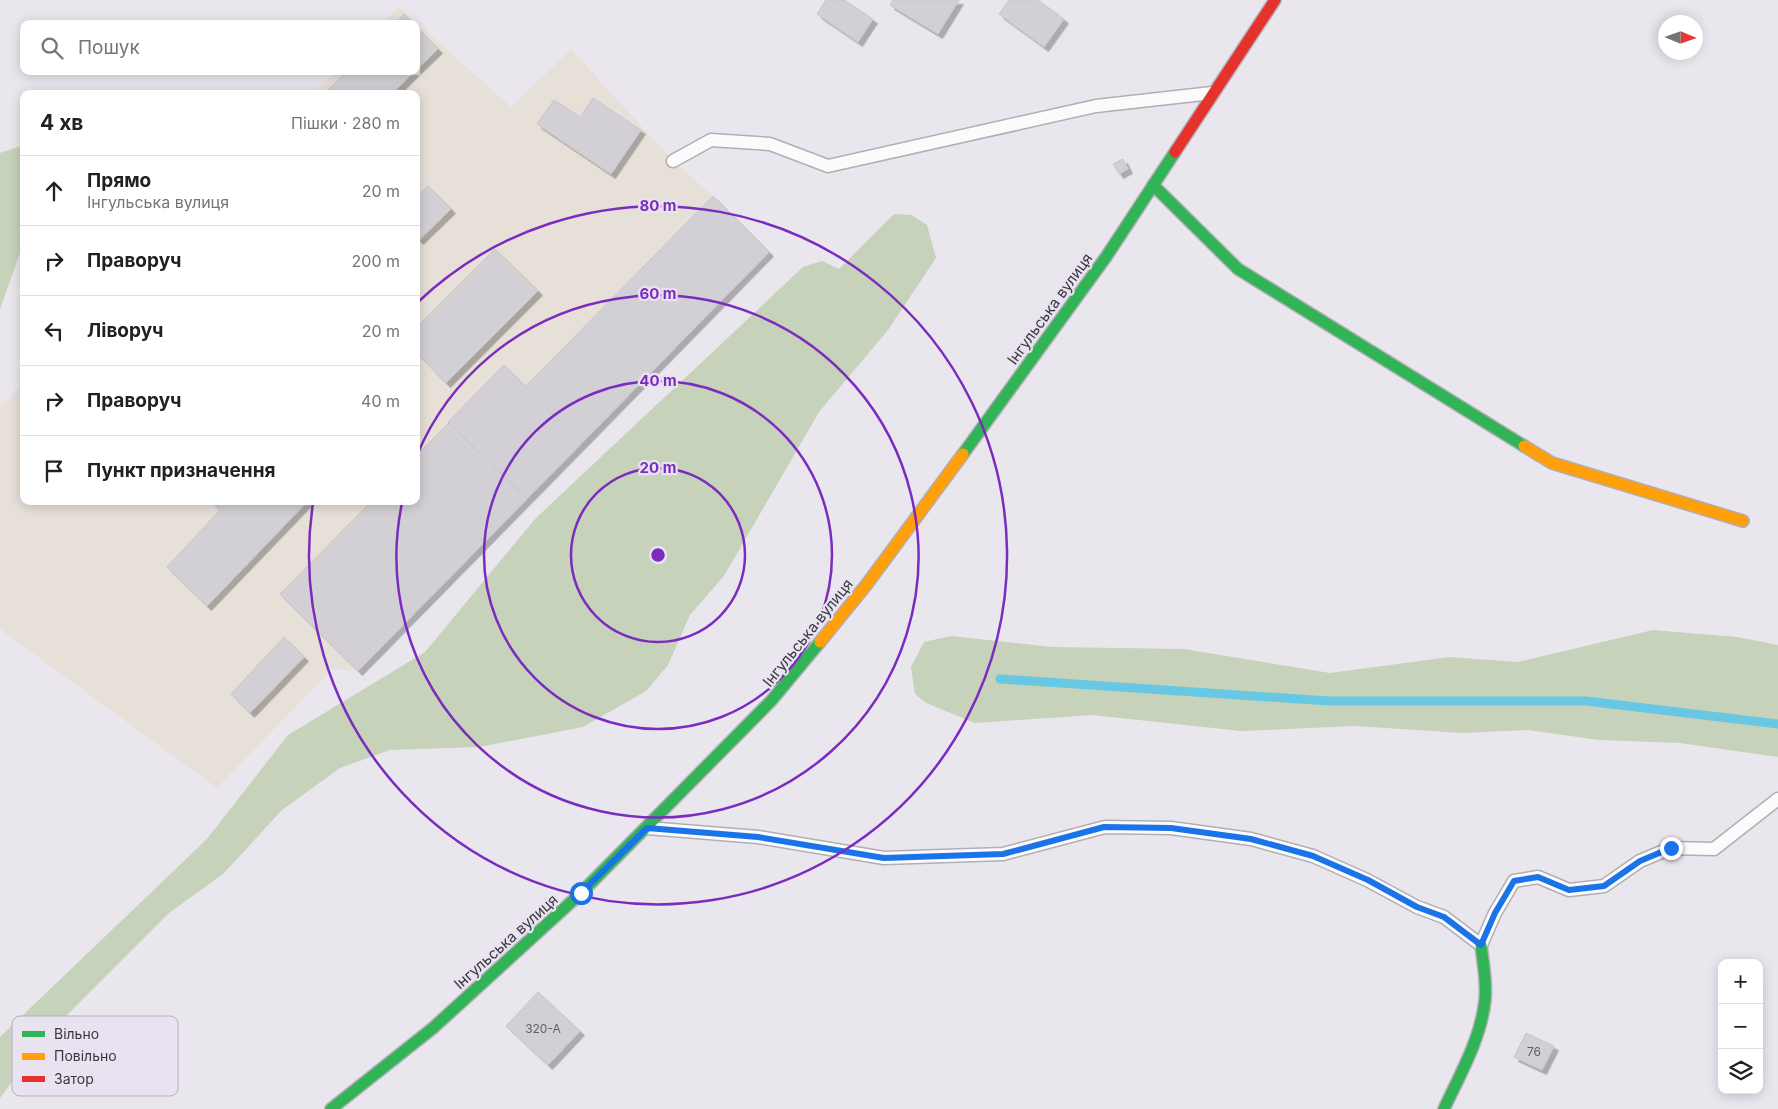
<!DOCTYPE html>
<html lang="uk">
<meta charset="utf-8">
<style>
:root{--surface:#fff;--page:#f6f6f6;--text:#202124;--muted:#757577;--line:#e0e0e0}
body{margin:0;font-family:Inter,sans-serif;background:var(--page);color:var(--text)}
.controls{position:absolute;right:15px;bottom:15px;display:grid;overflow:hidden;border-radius:10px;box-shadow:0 2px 12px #0003}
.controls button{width:45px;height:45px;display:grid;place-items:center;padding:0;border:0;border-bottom:1px solid var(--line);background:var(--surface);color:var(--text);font:25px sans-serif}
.compass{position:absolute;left:1658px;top:15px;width:45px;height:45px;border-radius:50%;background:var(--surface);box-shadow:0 2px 12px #0003;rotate:92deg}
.stop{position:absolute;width:15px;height:15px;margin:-11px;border:4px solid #1a73e8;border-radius:50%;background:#fff}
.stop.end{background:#1a73e8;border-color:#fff;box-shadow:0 1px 5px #0008}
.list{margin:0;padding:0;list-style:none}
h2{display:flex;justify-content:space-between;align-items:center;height:65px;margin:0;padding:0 20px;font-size:21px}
h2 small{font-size:16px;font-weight:400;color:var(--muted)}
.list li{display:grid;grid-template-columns:32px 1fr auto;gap:15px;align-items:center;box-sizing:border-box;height:70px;padding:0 20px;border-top:1px solid var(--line)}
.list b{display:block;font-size:19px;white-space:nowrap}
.list p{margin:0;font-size:16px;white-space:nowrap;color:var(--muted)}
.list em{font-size:16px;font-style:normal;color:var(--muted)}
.icon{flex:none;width:28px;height:28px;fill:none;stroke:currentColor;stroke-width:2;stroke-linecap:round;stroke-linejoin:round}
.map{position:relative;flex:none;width:1778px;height:1109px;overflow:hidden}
.search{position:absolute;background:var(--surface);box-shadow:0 2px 12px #0003;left:20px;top:20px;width:400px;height:55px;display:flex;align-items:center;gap:12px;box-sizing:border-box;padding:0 18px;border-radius:10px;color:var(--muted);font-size:19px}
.panel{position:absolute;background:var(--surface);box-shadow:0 2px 12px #0003;left:20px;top:90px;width:400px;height:415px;border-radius:10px}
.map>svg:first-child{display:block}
.industrial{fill:#e7e0d8}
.green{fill:#c6d2b9}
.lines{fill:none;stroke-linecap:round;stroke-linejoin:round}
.stream{stroke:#68c8e4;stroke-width:9}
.building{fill:#d2d0d5;stroke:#c8c5cb;filter:url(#shadow)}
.lane-casing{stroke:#b1aeb4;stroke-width:15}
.fast-casing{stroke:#b1aeb4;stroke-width:14}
.slow-casing{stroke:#b1aeb4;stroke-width:14}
.jam-casing{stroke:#b1aeb4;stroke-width:14}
.lane{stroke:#fcfbfc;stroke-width:12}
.fast{stroke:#30b455;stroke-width:11}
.slow{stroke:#ff9f0a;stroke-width:11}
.jam{stroke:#e5322d;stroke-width:11}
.route{stroke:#1a73e8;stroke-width:6}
.ring{fill:none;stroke:#7b2cbf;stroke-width:2.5}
.labels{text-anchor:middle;stroke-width:4.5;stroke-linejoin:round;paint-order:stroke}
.number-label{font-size:12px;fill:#615f64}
.street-label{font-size:15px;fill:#39373c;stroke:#e9e3f1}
.key{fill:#e9e3f1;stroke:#b4afbb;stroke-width:1}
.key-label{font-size:14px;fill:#39373c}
.centre{fill:#7b2cbf;stroke:#e9e3f1;stroke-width:2.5}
.ring-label{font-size:15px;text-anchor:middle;font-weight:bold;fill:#7b2cbf;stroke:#e9e3f1;stroke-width:4.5;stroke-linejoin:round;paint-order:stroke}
</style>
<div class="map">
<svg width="1778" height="1109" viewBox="0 0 1778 1109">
<defs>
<filter id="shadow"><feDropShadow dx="4.5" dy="4.5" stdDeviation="0" flood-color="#0004"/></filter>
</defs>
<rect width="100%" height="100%" fill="#eae6ee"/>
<polygon class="industrial" points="399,7 511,107 571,49 673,161 713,196 769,252 358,671 332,669 217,788 0,629 0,407 24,383 24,501 416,501 416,94 313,94 336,71 416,71 416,24 383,24"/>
<g class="green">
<polygon points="24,145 24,242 0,309 0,153"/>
<polygon points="894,214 912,215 927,225 936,258 888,330 819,412 724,576 690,615 668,665 646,691 583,727 479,747 390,750 340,768 282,810 223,874 169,913 46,1036 0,1098 0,1037 207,839 288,735 425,652 535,519 803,267 822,261 839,269"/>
<polygon points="1653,630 1737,637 1778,645 1778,757 1680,743 1599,740 1528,730 1462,733 1355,726 1241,731 1092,715 975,723 926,703 915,694 911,667 924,642 951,636 1052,647 1184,649 1330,673 1450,657 1518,662"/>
</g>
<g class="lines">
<polyline class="stream" points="1000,679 1329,701 1586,701 1778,724"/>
</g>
<g class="building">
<polygon points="826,0 844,0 873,19 858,42 817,14"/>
<polygon points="893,0 959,0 938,34 890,5"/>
<polygon points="1009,0 1038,0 1064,19 1044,47 999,14"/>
<polygon points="404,14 413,24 395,24"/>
<polygon points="416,27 438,49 416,70"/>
<polygon points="347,71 415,71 392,94 324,94"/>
<polygon points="593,98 641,130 611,174 537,124 554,100 580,117"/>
<polygon points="1123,159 1128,169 1119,174 1113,164"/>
<polygon points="428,186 451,209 419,240 416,237 416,198"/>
<polygon points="713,196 769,252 582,443 525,387"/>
<polygon points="495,249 538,291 446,383 416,352 416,328"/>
<polygon points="504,365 582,443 527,499 448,422"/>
<polygon points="449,423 527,499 358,671 280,594 372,501 416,501 416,456"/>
<polygon points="211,501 308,501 207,606 167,567 220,510"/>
<polygon points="284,637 304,657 250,713 231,694"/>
<polygon points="538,992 580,1031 548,1065 506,1026"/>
<polygon points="1526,1033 1554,1046 1542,1070 1514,1057"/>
</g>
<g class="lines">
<g class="lane-casing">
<g id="lane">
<polyline points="673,161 711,140 770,144 828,166 1096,106 1212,93"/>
<polyline points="647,828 758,837 884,858 1003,854 1105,827 1171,828 1251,839 1313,856 1367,880 1417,907 1444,917 1481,945 1495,913 1514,881 1538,877 1569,890 1604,886 1640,861 1671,848 1714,849 1778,799"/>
</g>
</g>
<g class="fast-casing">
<g id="fast">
<polyline points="1153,185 1238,269 1524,446"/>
<polyline points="963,454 1106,257 1175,152"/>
<polyline points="331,1109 433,1028 581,893 771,701 820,642"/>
<path d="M1444,1109c16,-35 37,-70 41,-109 2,-18 -2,-37 -4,-55"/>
</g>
</g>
<g class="slow-casing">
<g id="slow">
<polyline points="1524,446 1552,463 1743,521"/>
<polyline points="820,642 867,584 963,454"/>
</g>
</g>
<g class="jam-casing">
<polyline id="jam" points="1175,152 1275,0"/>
</g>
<use href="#lane" class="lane"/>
<use href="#fast" class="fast"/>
<use href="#slow" class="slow"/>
<use href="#jam" class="jam"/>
</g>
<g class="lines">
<polyline class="route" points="581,893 647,828 758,837 884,858 1003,854 1104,827 1171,828 1251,839 1313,856 1368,880 1417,907 1444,917 1481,945 1495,913 1514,881 1538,877 1569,890 1604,886 1640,861 1671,848"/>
</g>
<g class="ring">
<circle cx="658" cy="555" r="87"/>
<circle cx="658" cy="555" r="174"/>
<path d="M417 455A261 261 0 1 1 402 503"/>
<path d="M418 302A349 349 0 1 1 313 503"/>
</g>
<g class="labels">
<g class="number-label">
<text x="543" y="1033">320-А</text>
<text x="1534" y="1056">76</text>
</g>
<g class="street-label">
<text transform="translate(1050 309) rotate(-54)" y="5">Інгульська вулиця</text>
<text transform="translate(808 633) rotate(-51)" y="5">Інгульська вулиця</text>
<text transform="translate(506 942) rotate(-42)" y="5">Інгульська вулиця</text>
</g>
</g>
<rect x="12" y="1016" width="166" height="80" rx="8" class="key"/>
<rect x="22" y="1031" width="23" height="6" fill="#30b455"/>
<rect x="22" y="1053" width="23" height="7" fill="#ff9f0a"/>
<rect x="22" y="1076" width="23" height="6" fill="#e5322d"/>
<g class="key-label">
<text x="54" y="1039">Вільно</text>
<text x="54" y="1061">Повільно</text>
<text x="54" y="1084">Затор</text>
</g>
<circle cx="658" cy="555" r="8" class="centre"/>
<g class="ring-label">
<text x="658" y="211">80 m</text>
<text x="658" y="299">60 m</text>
<text x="658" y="386">40 m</text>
<text x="658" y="473">20 m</text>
</g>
</svg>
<div class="controls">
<button>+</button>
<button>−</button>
<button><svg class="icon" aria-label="layers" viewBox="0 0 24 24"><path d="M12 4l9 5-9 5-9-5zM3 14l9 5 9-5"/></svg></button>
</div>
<svg class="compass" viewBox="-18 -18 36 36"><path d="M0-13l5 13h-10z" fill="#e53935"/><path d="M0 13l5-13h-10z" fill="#757577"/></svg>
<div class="stop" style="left:581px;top:893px"></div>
<div class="stop end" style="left:1671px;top:848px"></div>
<div class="search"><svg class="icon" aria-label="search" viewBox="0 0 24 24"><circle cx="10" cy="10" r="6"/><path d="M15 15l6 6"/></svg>Пошук</div>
<section class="panel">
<h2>4 хв<small>Пішки · 280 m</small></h2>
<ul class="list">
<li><svg class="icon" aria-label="ahead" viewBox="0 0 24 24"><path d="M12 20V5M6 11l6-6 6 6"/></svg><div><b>Прямо</b><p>Інгульська вулиця</p></div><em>20 m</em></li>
<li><svg class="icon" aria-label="right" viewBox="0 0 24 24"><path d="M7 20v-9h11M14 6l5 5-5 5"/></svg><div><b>Праворуч</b></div><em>200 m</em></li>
<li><svg class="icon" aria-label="left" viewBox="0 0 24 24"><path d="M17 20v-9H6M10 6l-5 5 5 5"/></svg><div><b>Ліворуч</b></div><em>20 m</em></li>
<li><svg class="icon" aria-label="right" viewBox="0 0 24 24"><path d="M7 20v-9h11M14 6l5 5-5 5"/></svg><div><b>Праворуч</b></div><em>40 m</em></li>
<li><svg class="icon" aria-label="arrive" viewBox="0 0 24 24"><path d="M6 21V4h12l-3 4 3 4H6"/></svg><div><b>Пункт призначення</b></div></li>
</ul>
</section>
</div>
